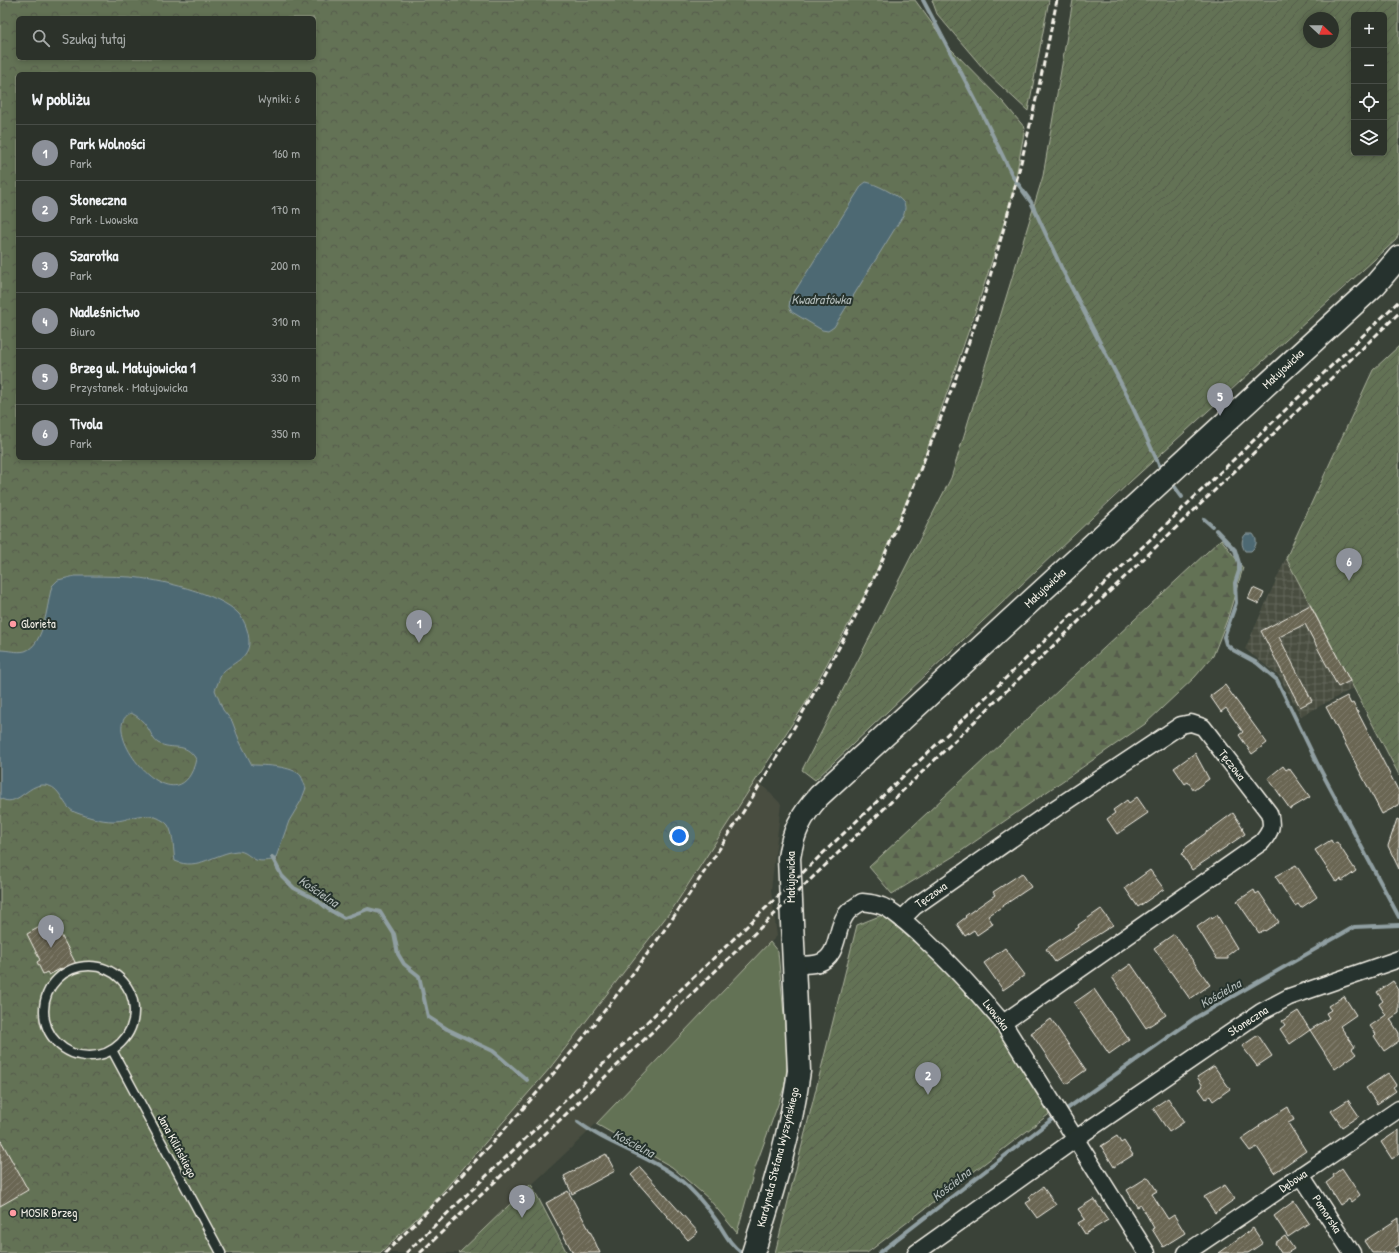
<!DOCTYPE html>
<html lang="pl">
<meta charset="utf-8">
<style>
:root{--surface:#2c322a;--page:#383e36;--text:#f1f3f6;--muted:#a6aaa8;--line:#484d47;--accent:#8c9099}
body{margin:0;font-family:"Patrick Hand",sans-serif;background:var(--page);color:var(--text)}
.controls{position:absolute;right:12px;top:12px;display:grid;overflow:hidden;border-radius:6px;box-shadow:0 2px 6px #0003}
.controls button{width:36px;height:36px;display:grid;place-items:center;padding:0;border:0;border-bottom:1px solid var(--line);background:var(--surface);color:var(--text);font:20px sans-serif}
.compass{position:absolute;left:1303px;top:12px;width:36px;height:36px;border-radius:50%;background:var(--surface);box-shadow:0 2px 6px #0003;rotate:112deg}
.you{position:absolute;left:679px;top:836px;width:14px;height:14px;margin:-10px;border:3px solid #fff;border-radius:50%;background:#1a73e8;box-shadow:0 0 0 6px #1a73e833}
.badge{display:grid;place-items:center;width:26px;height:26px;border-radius:50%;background:var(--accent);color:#fff;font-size:13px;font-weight:700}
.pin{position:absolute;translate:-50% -33px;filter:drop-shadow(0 1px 2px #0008)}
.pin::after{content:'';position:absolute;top:21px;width:14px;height:12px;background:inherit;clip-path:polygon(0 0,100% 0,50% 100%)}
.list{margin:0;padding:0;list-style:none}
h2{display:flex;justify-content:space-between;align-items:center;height:52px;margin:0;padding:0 16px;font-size:17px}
h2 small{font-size:13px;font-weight:400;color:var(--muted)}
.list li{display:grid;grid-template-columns:26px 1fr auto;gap:12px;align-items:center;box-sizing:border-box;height:56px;padding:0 16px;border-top:1px solid var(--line)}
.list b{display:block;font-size:15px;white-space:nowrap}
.list p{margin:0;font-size:13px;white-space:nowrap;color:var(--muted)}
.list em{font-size:13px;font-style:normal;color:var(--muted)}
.icon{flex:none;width:22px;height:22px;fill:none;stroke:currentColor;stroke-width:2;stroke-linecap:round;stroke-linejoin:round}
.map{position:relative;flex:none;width:1399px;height:1253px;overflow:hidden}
.search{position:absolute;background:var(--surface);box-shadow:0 2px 6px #0003;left:16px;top:16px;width:300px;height:44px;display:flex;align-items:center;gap:10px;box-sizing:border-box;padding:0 14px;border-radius:6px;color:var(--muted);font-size:15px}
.panel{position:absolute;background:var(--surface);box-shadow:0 2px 6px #0003;left:16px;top:72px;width:300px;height:388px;border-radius:6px}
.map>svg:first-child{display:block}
.built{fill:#484d40}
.industrial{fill:url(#industrial-grid)}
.grass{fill:#647254;stroke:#acb29e}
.forest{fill:url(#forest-firs);stroke:#acb29e}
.park{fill:url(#park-crowns);stroke:#acb29e;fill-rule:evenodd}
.garden{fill:url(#garden-furrows);stroke:#acb29e;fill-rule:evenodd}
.water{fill:#4e6973;stroke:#909fa2;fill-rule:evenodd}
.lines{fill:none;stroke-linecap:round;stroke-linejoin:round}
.stream{stroke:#909fa2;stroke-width:4}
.building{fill:url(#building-hatch);stroke:#f4f1e8}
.lane-casing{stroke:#f4f1e8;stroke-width:11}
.street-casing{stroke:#f4f1e8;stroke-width:19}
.secondary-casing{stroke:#f4f1e8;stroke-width:25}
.lane{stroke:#26332d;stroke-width:8}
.street{stroke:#26332d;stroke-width:16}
.secondary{stroke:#26332d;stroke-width:22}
.rail{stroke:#f4f1e8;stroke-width:3;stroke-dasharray:6 3;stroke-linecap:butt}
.poi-dot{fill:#ff9aa2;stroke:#26332d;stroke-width:1.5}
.labels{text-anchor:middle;stroke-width:4;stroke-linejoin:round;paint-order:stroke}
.street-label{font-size:12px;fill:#f4f1e8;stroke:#26332d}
.poi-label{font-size:12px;fill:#f4f1e8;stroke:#26332d;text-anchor:start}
.water-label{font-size:13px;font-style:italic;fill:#b2bbb9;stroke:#26332d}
</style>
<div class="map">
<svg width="1399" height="1253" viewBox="0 0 1399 1253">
<defs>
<pattern id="industrial-grid" width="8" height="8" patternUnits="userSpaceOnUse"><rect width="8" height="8" fill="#484d40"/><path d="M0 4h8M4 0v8" fill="none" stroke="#63675c"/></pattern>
<pattern id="forest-firs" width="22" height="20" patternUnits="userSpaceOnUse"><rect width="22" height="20" fill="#647254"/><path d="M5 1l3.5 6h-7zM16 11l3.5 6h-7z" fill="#555b4c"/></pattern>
<pattern id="park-crowns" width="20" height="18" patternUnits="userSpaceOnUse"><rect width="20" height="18" fill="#647254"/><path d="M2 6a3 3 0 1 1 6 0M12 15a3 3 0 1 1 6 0" fill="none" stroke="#555b4c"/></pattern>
<pattern id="garden-furrows" width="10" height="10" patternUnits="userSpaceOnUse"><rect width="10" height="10" fill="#647254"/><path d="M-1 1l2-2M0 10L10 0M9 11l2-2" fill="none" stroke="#555b4c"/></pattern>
<pattern id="building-hatch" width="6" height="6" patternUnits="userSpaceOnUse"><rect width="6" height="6" fill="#6a6653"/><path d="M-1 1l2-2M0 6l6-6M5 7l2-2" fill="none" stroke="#807c6c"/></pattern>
</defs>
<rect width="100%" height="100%" fill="#3a4238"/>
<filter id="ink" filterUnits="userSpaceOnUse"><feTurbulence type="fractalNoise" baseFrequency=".025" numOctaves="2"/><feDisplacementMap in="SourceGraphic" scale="8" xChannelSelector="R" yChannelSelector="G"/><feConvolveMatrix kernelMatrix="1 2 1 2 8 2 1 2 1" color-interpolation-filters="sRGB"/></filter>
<g filter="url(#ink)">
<polygon class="built" points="745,768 781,804 771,890 777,936 584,1136 459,1253 342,1253"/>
<polygon class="industrial" points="1286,558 1354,688 1301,716 1279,676 1245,649"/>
<polygon class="grass" points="770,942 778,952 788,1057 785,1085 755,1168 737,1233 709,1199 672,1167 596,1124"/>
<polygon class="forest" points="1221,539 1243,568 1227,620 1213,656 1195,677 1145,724 954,856 892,894 869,867"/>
<path class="park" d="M0,0h915l34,47 55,56 21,25 -13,70 -34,106 -58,166 -48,111 -67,123 -132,204 -123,160 -118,136 -52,49h-380zM18,18h296v40h-296zM18,74h296v384h-296z"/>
<g class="garden">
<polygon points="932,0 1049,0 1028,111 988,74 937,14"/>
<path d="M1073,0h326v233l-3,7 -266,242 -315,298 -13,-10 149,-292 92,-302zM1354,15h30v138h-30zM1309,18h24v24h-24z"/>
<polygon points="1399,346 1399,775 1286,558 1373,370"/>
<polygon points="882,915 961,981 998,1023 1052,1112 867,1253 775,1253 857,925"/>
<polygon points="531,1184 567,1253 459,1253"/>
</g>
<g class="water">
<path d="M866,182c8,1 32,13 37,20 3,4 2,7 1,12l-70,113 -6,4 -6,-1 -30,-18 -3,-5 1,-8 72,-114z"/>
<path d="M1246,534h7c5,6 4,12 -2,17h-6c-4,-6 -4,-12 1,-17z"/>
<path d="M75,576c18,0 37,0 55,1 27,2 90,16 109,37 6,7 10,19 10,28 0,16 -15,20 -25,29 -4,4 -6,13 -9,19l8,20 9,11 8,21 12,23c11,0 42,1 49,11 2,3 3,8 5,12l-5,13 -12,20 -14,39c-6,0 -14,2 -19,0 -7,-3 -10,-9 -19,-9 -22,2 -39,20 -62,10 -2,-11 -1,-27 -7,-36 -3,-4 -7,-5 -10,-7 -23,-7 -26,3 -45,3 -12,0 -25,-4 -36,-8 -16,-5 -14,-27 -33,-28 -17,-1 -27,24 -44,13v-148c8,0 17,3 25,1 20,-6 22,-49 27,-65l6,-6zM131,713c7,3 12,8 16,14 4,5 6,13 11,16 15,8 27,-2 38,16 -16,75 -102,-30 -65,-46z"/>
</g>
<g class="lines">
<g class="stream">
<polyline points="923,0 977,103 1013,177 1031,202 1062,269 1127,395 1160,467"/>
<polyline points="1174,486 1182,497"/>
<polyline points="1204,519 1212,526"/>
<polyline points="1216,530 1235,550 1239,563 1239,571 1235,583 1236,603 1224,637 1226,644 1233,650 1257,663 1277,680 1320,769 1399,917"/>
<polyline points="272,857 282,876 294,888 317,900 328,909 344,918 368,909 380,912 394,934 398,954 404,964 419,976 428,1017 447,1029 493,1051 527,1080"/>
<polyline points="1064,1111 1195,1018 1354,927 1399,925"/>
<path d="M578,1122c30,23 68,32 99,55 15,12 28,27 39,43 8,11 13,24 26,33"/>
<polyline points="879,1253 1055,1117"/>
</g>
</g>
<g class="building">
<polygon points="1253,588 1264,593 1259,604 1248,599"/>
<polygon points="1310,605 1350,681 1338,687 1305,624 1279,637 1312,701 1300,707 1261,631"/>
<polygon points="1225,685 1267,743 1252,754 1239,735 1243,732 1226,708 1221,712 1210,696"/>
<polygon points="1347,696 1351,704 1353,703 1399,792 1399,805 1382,814 1326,707"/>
<polygon points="1195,753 1209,779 1194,790 1188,782 1185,784 1174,768"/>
<polygon points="1283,766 1286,770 1289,768 1310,797 1290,809 1268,778"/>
<polygon points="1137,797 1148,813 1117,834 1107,819 1115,813 1113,810 1127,800 1129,803"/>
<polygon points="1233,813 1243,828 1242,829 1245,834 1192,870 1182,854 1185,851 1184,849"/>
<polygon points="1397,819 1399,820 1399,869 1388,846"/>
<polygon points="1331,840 1333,844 1337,842 1356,871 1342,881 1341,879 1336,882 1315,850"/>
<polygon points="1296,865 1317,897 1301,908 1298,904 1295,906 1275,876"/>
<polygon points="1150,870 1164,889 1138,907 1125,888"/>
<polygon points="1022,873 1031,887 988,916 993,924 977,935 974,930 965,936 957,924 966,917 965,916 995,895 993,892"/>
<polygon points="1254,890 1256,894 1259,892 1279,922 1265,931 1264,930 1259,933 1237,901"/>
<polygon points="1101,909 1113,925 1055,962 1046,949 1079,927 1078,925"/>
<polygon points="1217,915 1237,948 1228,955 1228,959 1217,959 1197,927 1211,917 1212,919"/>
<polygon points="47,923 53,933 59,931 76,964 64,970 62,968 49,975 47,972 43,974 37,962 40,960 27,934"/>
<polygon points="1174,934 1210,985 1190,999 1154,948"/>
<polygon points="1005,948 1025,975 1003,990 984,963"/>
<polygon points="1131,964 1166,1015 1146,1028 1112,977"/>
<polygon points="1393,981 1399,990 1399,1013 1390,1019 1399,1033 1399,1041 1384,1051 1374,1036 1376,1034 1370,1026 1386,1015 1379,1004 1383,1001 1377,992"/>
<polygon points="1094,989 1129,1040 1109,1054 1074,1003"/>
<polygon points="1344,996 1356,1015 1340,1026 1355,1047 1352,1049 1356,1054 1335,1069 1310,1030 1329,1018 1326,1013 1331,1010 1328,1006"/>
<polygon points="1298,1011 1310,1030 1290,1044 1280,1029 1285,1025 1282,1021"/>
<polygon points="1051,1019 1086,1070 1066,1084 1031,1033"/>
<polygon points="1258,1035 1272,1056 1257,1066 1242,1046"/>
<polygon points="1214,1066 1230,1089 1213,1101 1210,1096 1206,1099 1199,1089 1203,1086 1197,1077"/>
<polygon points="1388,1073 1396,1085 1393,1087 1396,1091 1377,1104 1366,1088"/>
<polygon points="1168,1098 1184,1122 1169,1132 1153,1108"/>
<polygon points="1348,1100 1359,1116 1342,1127 1331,1111"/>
<polygon points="1288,1107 1294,1120 1288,1123 1306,1151 1274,1173 1257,1147 1250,1151 1241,1139 1260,1126 1259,1125"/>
<polygon points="1399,1130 1399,1154 1392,1159 1381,1142"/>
<polygon points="1117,1136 1121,1143 1124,1141 1133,1155 1114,1167 1101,1146"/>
<polygon points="0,1139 28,1190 0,1206"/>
<polygon points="606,1154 615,1171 572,1194 564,1176"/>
<polygon points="640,1167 698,1232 688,1240 631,1175"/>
<polygon points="1342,1168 1360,1195 1351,1202 1349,1199 1340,1205 1326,1183 1334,1177 1333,1175"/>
<polygon points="1148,1177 1157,1191 1152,1194 1168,1219 1174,1215 1185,1233 1163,1247 1152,1229 1154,1228 1141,1205 1137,1207 1127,1190"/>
<polygon points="1225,1185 1235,1199 1215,1213 1204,1197"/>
<polygon points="1043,1187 1056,1205 1037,1218 1026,1203 1031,1200 1029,1197"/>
<polygon points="568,1191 592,1235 600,1253 573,1253 546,1203"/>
<polygon points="1094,1199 1108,1220 1085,1234 1078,1223 1085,1219 1078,1209"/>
<polygon points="1294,1201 1309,1223 1288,1237 1274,1216"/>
<polygon points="1399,1218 1399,1245 1394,1248 1397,1253 1372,1253 1364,1241"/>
<polygon points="1253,1228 1263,1243 1248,1253 1218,1253"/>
<polygon points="1285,1236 1294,1249 1287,1253 1281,1253 1275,1243"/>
</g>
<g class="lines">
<g class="lane-casing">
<g id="lane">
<circle cx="89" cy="1011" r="45"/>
<polyline points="112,1050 221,1253"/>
</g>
</g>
<g class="street-casing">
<g id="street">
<path d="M902,919l12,-12 136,-95 131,-87 10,-2 12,4 66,86c4,13 2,18 -7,29l-259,181"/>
<path d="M794,965c8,0 18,0 25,-2 20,-7 16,-32 26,-47 4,-7 11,-10 17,-14 9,1 18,2 26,7 12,7 23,18 33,27 30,28 56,56 82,87l144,230"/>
<polyline points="1301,1175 1352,1253"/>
<polyline points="916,1253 1091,1128 1261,1012 1289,997 1399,959"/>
<polyline points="1186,1253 1399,1109"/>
</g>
</g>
<g class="secondary-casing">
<path id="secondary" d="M753,1253c19,-59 38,-121 46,-182l-10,-213c4,-27 12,-42 30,-62l556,-511 24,-28"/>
</g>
<use href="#lane" class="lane"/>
<use href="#street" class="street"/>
<use href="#secondary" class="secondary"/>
<g class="rail">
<path d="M385,1253c52,-51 102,-103 150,-158 89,-102 167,-214 237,-330 36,-61 71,-121 101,-185 23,-48 42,-98 62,-147 17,-45 35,-91 49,-137 30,-97 53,-196 73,-296"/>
<polyline points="406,1253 1399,301"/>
<polyline points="420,1253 624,1059 1399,313"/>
</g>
</g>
</g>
<g class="poi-dot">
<circle cx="13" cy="624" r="4"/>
<circle cx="13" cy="1213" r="4"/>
</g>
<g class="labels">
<g class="street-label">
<text transform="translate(1283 369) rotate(-43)" y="4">Małujowicka</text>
<text transform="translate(1045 588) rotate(-43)" y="4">Małujowicka</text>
<text transform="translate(1232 765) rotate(52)" y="4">Tęczowa</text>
<text transform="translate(791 877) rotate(-90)" y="4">Małujowicka</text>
<text transform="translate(931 895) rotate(-35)" y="4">Tęczowa</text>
<text transform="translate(996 1015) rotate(53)" y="4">Lwowska</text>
<text transform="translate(1248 1021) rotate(-33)" y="4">Słoneczna</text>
<text transform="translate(177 1146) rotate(62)" y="4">Jana Kilińskiego</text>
<text transform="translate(778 1157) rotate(-76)" y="4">Kardynała Stefana Wyszyńskiego</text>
<text transform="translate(1293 1181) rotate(-34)" y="4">Dębowa</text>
<text transform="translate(1327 1214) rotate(57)" y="4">Pomorska</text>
</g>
<g class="poi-label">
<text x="21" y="628">Glorieta</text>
<text x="21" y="1217">MOSIR Brzeg</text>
</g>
<g class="water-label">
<text x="821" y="304">Kwadratówka</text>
<text transform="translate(319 891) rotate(34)" y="5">Kościelna</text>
<text transform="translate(1220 993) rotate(-30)" y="5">Kościelna</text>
<text transform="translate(634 1143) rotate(28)" y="5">Kościelna</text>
<text transform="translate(951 1184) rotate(-38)" y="5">Kościelna</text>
</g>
</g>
</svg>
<div class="controls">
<button>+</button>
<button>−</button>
<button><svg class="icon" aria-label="locate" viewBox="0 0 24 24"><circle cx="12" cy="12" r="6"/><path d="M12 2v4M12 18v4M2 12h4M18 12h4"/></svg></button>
<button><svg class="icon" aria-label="layers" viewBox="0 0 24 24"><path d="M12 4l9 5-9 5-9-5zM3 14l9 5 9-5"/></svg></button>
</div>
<svg class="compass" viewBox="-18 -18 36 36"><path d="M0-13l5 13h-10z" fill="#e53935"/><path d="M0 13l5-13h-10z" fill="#a6aaa8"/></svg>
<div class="you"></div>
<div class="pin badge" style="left:419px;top:643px">1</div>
<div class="pin badge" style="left:928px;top:1095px">2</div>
<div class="pin badge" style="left:522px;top:1218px">3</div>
<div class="pin badge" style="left:51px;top:948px">4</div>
<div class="pin badge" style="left:1220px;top:416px">5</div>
<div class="pin badge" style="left:1349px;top:581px">6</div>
<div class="search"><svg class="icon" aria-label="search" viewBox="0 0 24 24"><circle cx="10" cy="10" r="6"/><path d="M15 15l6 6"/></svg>Szukaj tutaj</div>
<section class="panel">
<h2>W pobliżu<small>Wyniki: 6</small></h2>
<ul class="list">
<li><span class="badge">1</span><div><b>Park Wolności</b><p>Park</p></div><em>160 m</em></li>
<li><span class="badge">2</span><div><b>Słoneczna</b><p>Park · Lwowska</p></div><em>170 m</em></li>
<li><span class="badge">3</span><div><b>Szarotka</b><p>Park</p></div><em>200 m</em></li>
<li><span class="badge">4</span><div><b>Nadleśnictwo</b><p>Biuro</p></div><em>310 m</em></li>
<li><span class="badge">5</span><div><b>Brzeg ul. Małujowicka 1</b><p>Przystanek · Małujowicka</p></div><em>330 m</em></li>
<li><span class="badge">6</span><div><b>Tivola</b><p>Park</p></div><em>350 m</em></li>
</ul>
</section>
</div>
